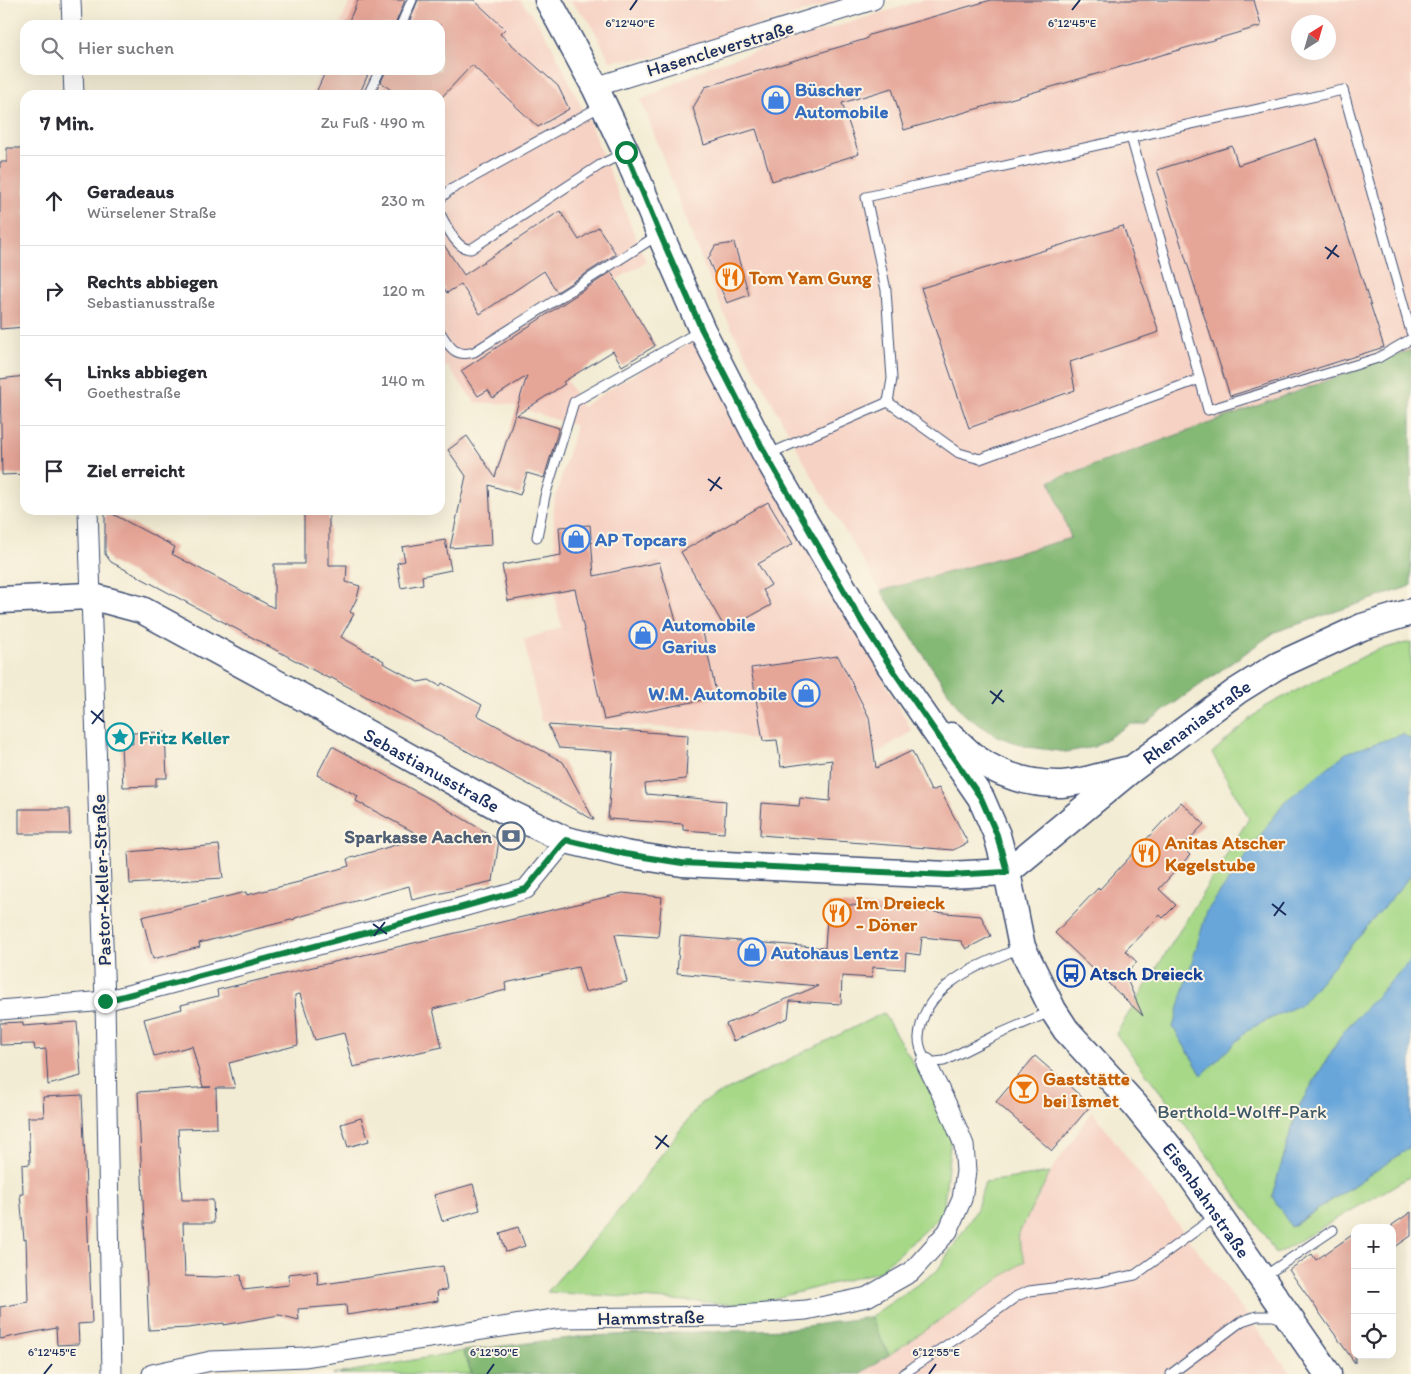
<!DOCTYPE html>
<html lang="de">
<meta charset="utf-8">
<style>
:root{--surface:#fff;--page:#f7f7f7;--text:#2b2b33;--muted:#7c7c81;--line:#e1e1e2}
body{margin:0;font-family:Itim,sans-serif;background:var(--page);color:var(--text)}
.controls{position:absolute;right:15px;bottom:15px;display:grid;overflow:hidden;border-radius:10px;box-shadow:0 5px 20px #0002}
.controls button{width:45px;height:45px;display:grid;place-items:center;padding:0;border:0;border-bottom:1px solid var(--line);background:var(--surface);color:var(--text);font:25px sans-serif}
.compass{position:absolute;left:1291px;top:15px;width:45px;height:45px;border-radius:50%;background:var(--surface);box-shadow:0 5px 20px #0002;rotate:37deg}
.stop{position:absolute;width:15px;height:15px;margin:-11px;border:4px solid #0b8043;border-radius:50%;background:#fff}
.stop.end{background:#0b8043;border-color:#fff;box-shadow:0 1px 5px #0008}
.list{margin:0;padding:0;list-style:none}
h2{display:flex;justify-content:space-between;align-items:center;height:65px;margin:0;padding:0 20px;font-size:21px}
h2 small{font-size:16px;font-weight:400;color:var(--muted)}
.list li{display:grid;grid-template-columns:32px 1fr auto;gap:15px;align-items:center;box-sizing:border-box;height:90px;padding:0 20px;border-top:1px solid var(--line)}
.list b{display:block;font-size:19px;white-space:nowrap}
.list p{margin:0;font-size:16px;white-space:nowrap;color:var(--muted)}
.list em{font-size:16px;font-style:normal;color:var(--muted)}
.icon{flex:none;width:28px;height:28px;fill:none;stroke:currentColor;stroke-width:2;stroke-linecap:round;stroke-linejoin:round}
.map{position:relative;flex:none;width:1411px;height:1374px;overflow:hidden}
.search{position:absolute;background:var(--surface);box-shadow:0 5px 20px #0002;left:20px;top:20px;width:425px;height:55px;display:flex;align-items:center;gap:12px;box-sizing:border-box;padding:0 18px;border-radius:15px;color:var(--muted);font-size:19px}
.panel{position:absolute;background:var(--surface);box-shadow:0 5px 20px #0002;left:20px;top:90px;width:425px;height:425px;border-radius:15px}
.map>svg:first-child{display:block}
.built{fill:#f6d2c4;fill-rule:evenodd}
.green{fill:#a6d887;stroke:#608472}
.forest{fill:#84b874;stroke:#507469}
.water{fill:#68a6da;stroke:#426a9c}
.building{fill:#e5a597}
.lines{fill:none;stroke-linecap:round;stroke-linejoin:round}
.service-casing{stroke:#3b4b70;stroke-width:11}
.minor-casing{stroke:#3b4b70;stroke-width:21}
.secondary-casing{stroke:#3b4b70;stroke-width:29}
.service{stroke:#fff;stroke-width:9}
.minor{stroke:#fff;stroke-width:19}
.secondary{stroke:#fff;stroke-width:26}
.route{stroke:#0b8043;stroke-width:6}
.ticks{fill:none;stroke:#1b2f5e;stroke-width:2}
.labels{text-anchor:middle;stroke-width:4;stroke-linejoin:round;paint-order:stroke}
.street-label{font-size:19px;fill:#1b2f5e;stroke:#fcf5e5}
.shop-label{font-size:19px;font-weight:bold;fill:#366cbe;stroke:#fcf5e5;text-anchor:start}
.food-label{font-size:19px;font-weight:bold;fill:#c56008;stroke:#fcf5e5;text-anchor:start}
.culture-label{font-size:19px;font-weight:bold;fill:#0d838f;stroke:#fcf5e5;text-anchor:start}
.service-label{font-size:19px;font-weight:bold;fill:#4e5e75;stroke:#fcf5e5;text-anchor:end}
.transit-label{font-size:19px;font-weight:bold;fill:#164399;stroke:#fcf5e5;text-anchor:start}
.park-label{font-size:19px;fill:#3e5968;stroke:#fcf5e5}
.ticks-label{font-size:12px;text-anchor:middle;fill:#1b2f5e;stroke:#fcf5e5;stroke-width:4;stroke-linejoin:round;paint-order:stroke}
</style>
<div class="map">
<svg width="1411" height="1374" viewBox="0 0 1411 1374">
<rect width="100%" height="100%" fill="#fcf5e5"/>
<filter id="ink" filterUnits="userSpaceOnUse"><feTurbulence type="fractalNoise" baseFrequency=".02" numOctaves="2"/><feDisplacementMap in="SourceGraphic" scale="10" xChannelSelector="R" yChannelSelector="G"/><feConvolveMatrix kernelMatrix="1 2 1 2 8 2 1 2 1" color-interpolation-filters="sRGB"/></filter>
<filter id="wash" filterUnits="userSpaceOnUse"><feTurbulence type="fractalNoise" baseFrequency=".0096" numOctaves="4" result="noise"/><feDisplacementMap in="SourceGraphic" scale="20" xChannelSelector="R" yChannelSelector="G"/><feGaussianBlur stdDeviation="1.12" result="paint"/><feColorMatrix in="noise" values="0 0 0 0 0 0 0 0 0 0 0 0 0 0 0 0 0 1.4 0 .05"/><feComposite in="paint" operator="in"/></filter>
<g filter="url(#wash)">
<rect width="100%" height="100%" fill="#f3ecd4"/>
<g class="built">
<polygon points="351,0 398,0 417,9 421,0 520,0 537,21 550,42 589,122 646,262 614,281 560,368 582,407 624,380 695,340 912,731 874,755 822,763 816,762 777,740 756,741 726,731 541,721 524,640 561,627 549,564 556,560 553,506 576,426 508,404 475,402 447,366 440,370 440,95 311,95 321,70 440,70 440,25 340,25"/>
<polygon points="569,0 841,0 711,41 657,57 610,61 590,22"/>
<path d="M923,0h488v350l-361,130 21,58 -190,53 -66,-110 -90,-165 -19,-45 -65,-171 71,-35zM1298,22h30v30h-30z"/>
<polygon points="1092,1111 1291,1374 859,1374 889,1355 1025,1261 1017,1237 1050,1173"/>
</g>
<g class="green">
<polygon points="1411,642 1411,740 1403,734 1173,1027 1202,1075 1249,1029 1301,1004 1411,875 1411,960 1344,1031 1298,1108 1272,1196 1292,1227 1408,1149 1411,1143 1411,1176 1276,1254 1262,1231 1184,1123 1116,1034 1249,818 1212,753 1264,707 1376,650"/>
<polygon points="883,1013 952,1127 943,1214 878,1272 748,1305 547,1292 615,1215 701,1103"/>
<polygon points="1050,1173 1017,1237 1025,1261 889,1355 870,1317 937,1271 976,1211 985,1182"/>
<polygon points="463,1351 472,1374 333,1374 342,1373"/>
</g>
<g class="forest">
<polygon points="1411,350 1411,586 1275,632 1145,724 1130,724 1094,747 1066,752 1028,747 997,736 963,714 881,591 1071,538 1050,481"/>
<polygon points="870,1317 889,1355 859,1374 472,1374 463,1351 586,1336 786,1329"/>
</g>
<g class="water">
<polygon points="1403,734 1411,740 1411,875 1301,1004 1249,1029 1202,1075 1173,1027 1207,911 1284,802 1346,753"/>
<polygon points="1411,960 1411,1143 1408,1149 1291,1227 1272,1196 1298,1108 1344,1031"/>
</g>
<g id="blocks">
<g class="building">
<polygon points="358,0 405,0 395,25 347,25"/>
<polygon points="418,0 474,0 505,29 500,34 558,86 569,109 538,127 472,65 440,99 440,95 397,95 381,82 386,70 440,70 440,25 408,25"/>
<polygon points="991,0 1254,0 1261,26 904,130 892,88 842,103 859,154 772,181 756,129 704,145 693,108 705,87 866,39 869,35"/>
<polygon points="326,70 373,70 371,74 369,72 359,95 315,95"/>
<polygon points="1317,139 1384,347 1230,396 1157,170 1232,146 1238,165"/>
<polygon points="7,148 25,148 25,327 0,329 0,162 7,162"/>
<polygon points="560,211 579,240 598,227 616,254 557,292 544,271 480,314 461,284 447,293 440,282 440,239 464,275"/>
<polygon points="1123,226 1159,332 1070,362 1075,390 969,428 921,288"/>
<polygon points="734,243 749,295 727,303 708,259 715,246"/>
<polygon points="611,272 655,346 622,366 613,351 563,382 565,384 517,415 559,428 544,478 527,473 520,495 489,485 492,545 450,548 466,476 448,450 467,436 495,477 527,376 493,398 488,390 478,396 461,371"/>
<polygon points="25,376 25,474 2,475 0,379"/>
<polygon points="768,502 793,544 758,564 771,585 763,590 771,605 726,630 681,552"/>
<polygon points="105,510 175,547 172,554 274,608 274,564 304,564 304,510 329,510 329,565 347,565 346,582 360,586 357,598 350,612 354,614 341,637 384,661 383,663 418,682 429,680 440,686 442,683 482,705 477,715 563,762 594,820 330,677 330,679 111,562 105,554"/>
<polygon points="590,525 594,576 659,562 677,624 703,632 717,697 604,720 575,589 508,601 502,565 561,555 559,527"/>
<polygon points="445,540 451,570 422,576 423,584 401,588 397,563 405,561 402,547"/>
<polygon points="838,656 869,717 876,768 912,751 931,791 939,788 968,843 953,850 760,835 762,803 799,806 800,798 830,801 832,760 781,767 777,740 763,741 751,668"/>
<polygon points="548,725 688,735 686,779 645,784 646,794 726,801 724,833 683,830 683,824 608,819 613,752 559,748"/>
<polygon points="165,732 167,778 156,778 156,786 123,787 121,744 133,744 132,733"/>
<polygon points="332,746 430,799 499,840 493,881 412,900 409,886 295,918 295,919 199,943 200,947 153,959 142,917 246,892 247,895 303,881 303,879 349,866 347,859 423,837 356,801 358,796 317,775"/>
<polygon points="1181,802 1204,824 1182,847 1190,855 1159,889 1176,905 1163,918 1160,915 1125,951 1137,962 1125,975 1143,1016 1055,933 1098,888 1099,890"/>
<polygon points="19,809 69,809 70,834 19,834"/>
<polygon points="219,845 223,878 130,884 128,852 162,849 162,850"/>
<polygon points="623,893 662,897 658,937 615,934 627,982 585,992 578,967 505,983 506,990 433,1009 442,1047 353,1067 344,1033 315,1040 300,994 295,995 298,1045 229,1063 235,1088 216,1088 217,1128 178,1129 182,1200 213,1200 214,1223 183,1223 185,1276 216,1277 241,1275 243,1290 289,1285 288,1274 317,1271 318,1285 443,1266 447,1290 437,1291 438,1301 347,1315 346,1305 298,1309 299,1320 279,1315 224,1325 224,1323 188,1328 149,1330 138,1092 211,1087 203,1087 192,1046 154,1056 144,1019 182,1009 181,1005 218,996 217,990"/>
<polygon points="828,903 981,916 991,936 966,949 961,941 922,937 920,955 906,953 905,969 873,967 872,978 842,976 841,1004 790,1001 788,1018 733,1041 726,1024 818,986 677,973 680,936 825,948"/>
<polygon points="23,1022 23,1026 77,1022 81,1076 48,1085 46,1049 35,1050 34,1044 0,1045 0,1023"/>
<polygon points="1035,1056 1091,1105 1052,1151 996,1102"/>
<polygon points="82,1095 92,1323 78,1324 79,1344 57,1345 56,1328 0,1339 0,1307 28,1302 26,1239 24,1240 20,1194 23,1194 22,1165 30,1164 28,1117 44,1117 43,1097"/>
<polygon points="361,1118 369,1141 348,1147 341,1124"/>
<polygon points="473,1184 480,1210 442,1221 434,1195"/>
<polygon points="1411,1212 1411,1236 1392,1249 1392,1225"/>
<polygon points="518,1227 525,1246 506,1252 500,1233"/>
<polygon points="1355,1233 1355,1363 1289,1270 1312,1254 1316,1260"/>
</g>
</g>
</g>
<g filter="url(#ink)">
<use href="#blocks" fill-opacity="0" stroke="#3b4b70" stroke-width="1"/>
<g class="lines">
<g class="service-casing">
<g id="service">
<polyline points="401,25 412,0"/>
<polyline points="368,95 380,70"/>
<polyline points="440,199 450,190 601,106"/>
<path d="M440,214c7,12 16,36 31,35l129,-84 24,-12"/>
<path d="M440,332c9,14 15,26 34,20l184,-117"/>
<polyline points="1200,379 1208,410 1378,358 1411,339"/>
<polyline points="888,402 959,453 980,459 1200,379 1131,137"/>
<polyline points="769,454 888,402 892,379 886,290 866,197 1343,90 1411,332"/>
<polyline points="537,537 545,496 574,402 700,331"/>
<path d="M1020,948c-42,18 -97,36 -101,89 -1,8 4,18 7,26l18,-2 48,-24 60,-26"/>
<polyline points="1263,1277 1333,1230"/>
<polyline points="903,1374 977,1325 1017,1296 1029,1291 1100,1282 1135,1275 1216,1216"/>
<polyline points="1171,1374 1242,1321 1257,1316 1273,1316 1282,1318"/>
</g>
</g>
<g class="minor-casing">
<g id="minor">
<polyline points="71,0 72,25"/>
<polyline points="73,70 74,95"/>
<polyline points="595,87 873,0"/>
<polyline points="88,510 105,1001 112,1374"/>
<polyline points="0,1010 105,1001 452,910 526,889 566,840"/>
<polyline points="152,1374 211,1361 304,1357 561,1318 725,1316 806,1310 867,1297 911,1272 948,1231 962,1199 966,1171 964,1145 949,1109 926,1063"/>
</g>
</g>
<g class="secondary-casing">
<g id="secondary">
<path id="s1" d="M548,0l47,87 31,65 34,82 42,96 64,125 97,167 28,45 90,131 16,37 10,37 15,75 31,63 13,20 68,74 48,59 146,211"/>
<path id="s2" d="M0,600l90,-4 52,14 171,93 196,110 57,27 59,14 57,9 266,12 59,-3"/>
<path d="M951,736c8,7 17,17 26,23 24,16 52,25 81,25 22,0 47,-10 68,-14"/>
<path id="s3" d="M1007,872l125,-103 105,-78 40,-25 85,-39 49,-15"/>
</g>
</g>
<use href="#service" class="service"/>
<use href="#minor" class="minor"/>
<use href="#secondary" class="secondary"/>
</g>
</g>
<g class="lines" filter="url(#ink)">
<polyline class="route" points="105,1001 452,910 526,889 566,840 625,854 682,863 948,875 1007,872 997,835 981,798 891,667 862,622 766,455 702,330 660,234 626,152"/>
</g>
<path class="ticks" d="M630,10l7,-10M1072,10l8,-10M1325,247l14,10M1327,259l10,-14M708,479l14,10M710,491l10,-14M990,691l14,11M992,704l10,-14M91,711l13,11M92,724l11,-14M1272,904l14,11M1274,916l10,-14M373,924l14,10M374,936l11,-14M655,1136l14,11M656,1149l11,-14M44,1374l8,-10M487,1374l7,-10M929,1374l7,-10"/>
<defs>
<g id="shop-ring" transform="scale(1.4375)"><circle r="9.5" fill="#fcf5e5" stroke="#3f7fe0" stroke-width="1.5"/><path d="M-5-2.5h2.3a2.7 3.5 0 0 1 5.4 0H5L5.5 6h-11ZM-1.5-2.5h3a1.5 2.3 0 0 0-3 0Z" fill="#3f7fe0"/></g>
<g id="restaurant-ring" transform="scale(1.4375)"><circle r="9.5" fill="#fcf5e5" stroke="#e8710a" stroke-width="1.5"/><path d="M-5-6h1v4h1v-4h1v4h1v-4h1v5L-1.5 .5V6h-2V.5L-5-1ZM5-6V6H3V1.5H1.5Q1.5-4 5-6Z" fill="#e8710a"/></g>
<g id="sight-ring" transform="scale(1.4375)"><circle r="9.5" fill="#fcf5e5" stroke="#0f9aa8" stroke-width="1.5"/><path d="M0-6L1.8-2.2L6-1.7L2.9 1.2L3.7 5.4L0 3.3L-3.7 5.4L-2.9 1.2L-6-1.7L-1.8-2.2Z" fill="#0f9aa8"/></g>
<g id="bank-ring" transform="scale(1.4375)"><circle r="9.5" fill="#fcf5e5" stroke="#5c6f8a" stroke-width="1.5"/><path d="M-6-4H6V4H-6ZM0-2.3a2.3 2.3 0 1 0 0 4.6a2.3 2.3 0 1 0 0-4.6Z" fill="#5c6f8a"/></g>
<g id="bus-ring" transform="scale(1.4375)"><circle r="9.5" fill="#fcf5e5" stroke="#1a4fb4" stroke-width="1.5"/><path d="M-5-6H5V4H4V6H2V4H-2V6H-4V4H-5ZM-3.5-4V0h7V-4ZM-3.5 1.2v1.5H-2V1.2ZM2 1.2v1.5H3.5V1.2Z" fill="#1a4fb4"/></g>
<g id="bar-ring" transform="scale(1.4375)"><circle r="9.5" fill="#fcf5e5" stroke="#e8710a" stroke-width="1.5"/><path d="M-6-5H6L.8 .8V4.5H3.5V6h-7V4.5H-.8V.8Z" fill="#e8710a"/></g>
</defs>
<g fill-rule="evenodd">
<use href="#shop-ring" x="776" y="100"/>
<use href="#restaurant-ring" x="730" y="277"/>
<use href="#shop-ring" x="576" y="539"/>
<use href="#shop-ring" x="643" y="635"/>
<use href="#shop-ring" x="806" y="693"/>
<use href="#sight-ring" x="120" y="737"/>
<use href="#bank-ring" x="511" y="836"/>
<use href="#restaurant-ring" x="1146" y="853"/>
<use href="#restaurant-ring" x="837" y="913"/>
<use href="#shop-ring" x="752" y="952"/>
<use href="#bus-ring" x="1071" y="973"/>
<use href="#bar-ring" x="1024" y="1089"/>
</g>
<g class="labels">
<g class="street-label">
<text transform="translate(720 48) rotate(-17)" y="7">Hasencleverstraße</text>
<text dy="7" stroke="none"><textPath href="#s3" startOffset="242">Rhenaniastraße</textPath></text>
<text dy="7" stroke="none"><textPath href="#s2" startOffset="475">Sebastianusstraße</textPath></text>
<text transform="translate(101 880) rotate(-92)" y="7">Pastor-Keller-Straße</text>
<text dy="7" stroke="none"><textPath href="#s1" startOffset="1380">Eisenbahnstraße</textPath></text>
<text transform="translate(651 1317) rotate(-1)" y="7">Hammstraße</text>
</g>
<g class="shop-label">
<text x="795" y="96">Büscher<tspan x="795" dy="22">Automobile</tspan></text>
<text x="595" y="546">AP Topcars</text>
<text x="662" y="631">Automobile<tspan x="662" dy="22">Garius</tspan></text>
<text x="787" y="700" text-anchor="end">W.M. Automobile</text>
<text x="771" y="959">Autohaus Lentz</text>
</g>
<g class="food-label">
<text x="749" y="284">Tom Yam Gung</text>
<text x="1165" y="849">Anitas Atscher<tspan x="1165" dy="22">Kegelstube</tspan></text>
<text x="856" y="909">Im Dreieck<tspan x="856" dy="22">- Döner</tspan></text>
<text x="1043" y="1085">Gaststätte<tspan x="1043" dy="22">bei Ismet</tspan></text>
</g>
<g class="culture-label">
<text x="139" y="744">Fritz Keller</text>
</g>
<g class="service-label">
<text x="492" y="843">Sparkasse Aachen</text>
</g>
<g class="transit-label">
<text x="1090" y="980">Atsch Dreieck</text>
</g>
<g class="park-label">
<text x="1242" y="1118">Berthold-Wolff-Park</text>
</g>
</g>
<g class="ticks-label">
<text x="630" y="27">6°12'40"E</text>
<text x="1072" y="27">6°12'45"E</text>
<text x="52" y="1356">6°12'45"E</text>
<text x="494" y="1356">6°12'50"E</text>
<text x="936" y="1356">6°12'55"E</text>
</g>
</svg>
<div class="controls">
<button>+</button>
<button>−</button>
<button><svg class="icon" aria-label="locate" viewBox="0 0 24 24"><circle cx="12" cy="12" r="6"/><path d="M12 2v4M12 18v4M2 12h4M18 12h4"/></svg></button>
</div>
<svg class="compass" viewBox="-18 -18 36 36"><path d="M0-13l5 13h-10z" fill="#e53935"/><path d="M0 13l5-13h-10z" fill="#7c7c81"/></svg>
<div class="stop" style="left:626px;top:152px"></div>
<div class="stop end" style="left:105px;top:1001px"></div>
<div class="search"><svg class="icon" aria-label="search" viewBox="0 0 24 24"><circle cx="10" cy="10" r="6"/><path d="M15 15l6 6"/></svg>Hier suchen</div>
<section class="panel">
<h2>7 Min.<small>Zu Fuß · 490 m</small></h2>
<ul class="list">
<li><svg class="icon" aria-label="ahead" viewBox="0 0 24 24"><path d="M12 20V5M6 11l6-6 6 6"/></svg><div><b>Geradeaus</b><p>Würselener Straße</p></div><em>230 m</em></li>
<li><svg class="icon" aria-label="right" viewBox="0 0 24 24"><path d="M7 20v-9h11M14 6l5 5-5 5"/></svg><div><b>Rechts abbiegen</b><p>Sebastianusstraße</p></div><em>120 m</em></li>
<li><svg class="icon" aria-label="left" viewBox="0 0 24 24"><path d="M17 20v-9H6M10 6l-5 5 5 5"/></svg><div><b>Links abbiegen</b><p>Goethestraße</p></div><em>140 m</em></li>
<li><svg class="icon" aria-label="arrive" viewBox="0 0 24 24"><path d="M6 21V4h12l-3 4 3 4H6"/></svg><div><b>Ziel erreicht</b></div></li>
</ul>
</section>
</div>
